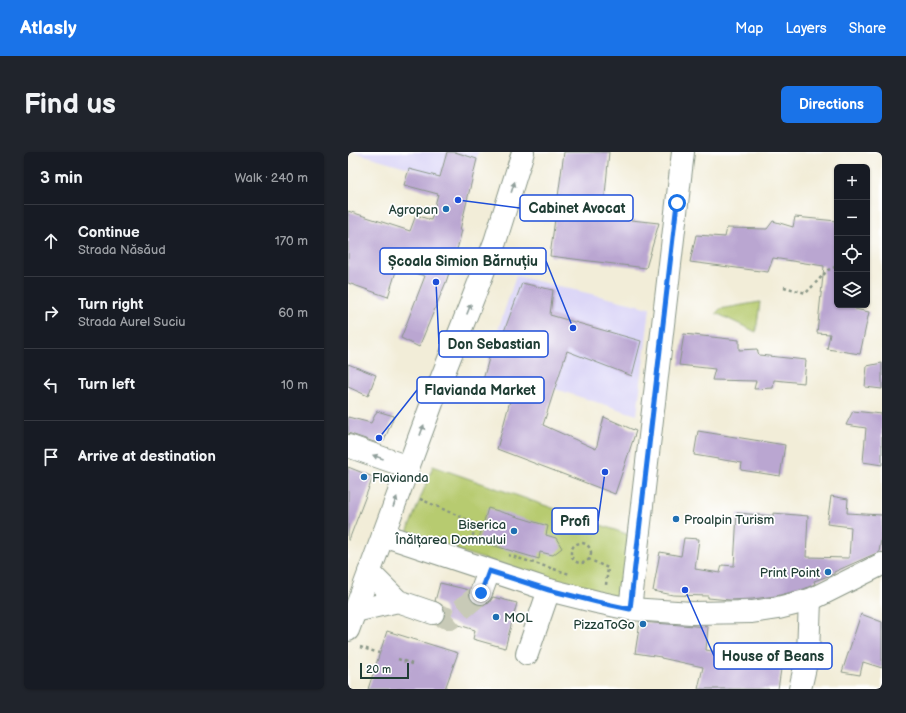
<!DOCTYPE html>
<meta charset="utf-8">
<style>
:root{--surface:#171b24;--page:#20242c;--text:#f1f3f6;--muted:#9ea1a6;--line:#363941;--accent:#1a73e8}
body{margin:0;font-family:"Balsamiq Sans",sans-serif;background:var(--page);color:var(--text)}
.controls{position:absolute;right:12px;top:12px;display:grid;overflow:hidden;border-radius:6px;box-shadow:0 1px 3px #0004}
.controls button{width:36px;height:36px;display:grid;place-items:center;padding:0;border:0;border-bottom:1px solid var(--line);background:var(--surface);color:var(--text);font:20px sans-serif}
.scale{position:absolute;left:12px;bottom:10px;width:49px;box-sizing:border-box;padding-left:4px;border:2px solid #1f3d34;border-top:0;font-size:11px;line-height:14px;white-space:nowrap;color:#1f3d34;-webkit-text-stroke:3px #fff;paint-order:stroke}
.stop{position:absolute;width:12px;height:12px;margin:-9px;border:3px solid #1a73e8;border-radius:50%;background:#fff}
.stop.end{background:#1a73e8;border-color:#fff;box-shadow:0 1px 4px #0008}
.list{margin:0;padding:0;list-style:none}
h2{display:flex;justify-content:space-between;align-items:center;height:52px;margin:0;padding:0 16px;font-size:17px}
h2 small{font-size:13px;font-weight:400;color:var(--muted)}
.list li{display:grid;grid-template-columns:26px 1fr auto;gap:12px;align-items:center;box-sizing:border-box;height:72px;padding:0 16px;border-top:1px solid var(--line)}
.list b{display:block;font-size:15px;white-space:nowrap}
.list p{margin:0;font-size:13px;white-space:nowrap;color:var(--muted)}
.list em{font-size:13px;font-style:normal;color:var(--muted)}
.icon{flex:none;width:22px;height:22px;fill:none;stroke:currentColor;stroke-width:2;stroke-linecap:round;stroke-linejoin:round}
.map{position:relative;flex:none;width:534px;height:537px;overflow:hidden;border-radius:6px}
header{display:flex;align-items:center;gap:24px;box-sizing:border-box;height:56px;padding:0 20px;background:var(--accent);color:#fff}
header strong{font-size:19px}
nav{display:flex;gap:22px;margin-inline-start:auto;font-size:14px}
.intro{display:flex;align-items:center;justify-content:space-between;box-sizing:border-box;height:96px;padding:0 24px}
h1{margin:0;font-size:28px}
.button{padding:10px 18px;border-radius:6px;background:var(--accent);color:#fff;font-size:14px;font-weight:700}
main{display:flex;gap:24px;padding:0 24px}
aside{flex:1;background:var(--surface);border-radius:6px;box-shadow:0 1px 3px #0004}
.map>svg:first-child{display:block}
.built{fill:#dbd6f7}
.green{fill:#b7cb6f;stroke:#6b8452}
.building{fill:#baa6d1}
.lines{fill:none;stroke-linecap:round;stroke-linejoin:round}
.minor-tunnel{stroke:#c8cab7;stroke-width:22;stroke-dasharray:22 11;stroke-linecap:butt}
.minor-casing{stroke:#889586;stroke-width:24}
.major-casing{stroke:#889586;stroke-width:24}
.path{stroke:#889586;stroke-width:2.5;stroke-dasharray:3 3;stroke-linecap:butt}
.minor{stroke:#fff;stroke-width:22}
.major{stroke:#fff;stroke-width:22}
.oneway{fill:#8f9e9a}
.route{stroke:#1a73e8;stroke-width:5}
.poi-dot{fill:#1f6fb2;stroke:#fff;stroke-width:1.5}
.labels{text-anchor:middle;stroke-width:3.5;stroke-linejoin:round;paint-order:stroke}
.poi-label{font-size:13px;fill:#1f3d34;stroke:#fff;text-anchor:end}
.leader{fill:none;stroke:#1d4ed8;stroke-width:1.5}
.callout-dot{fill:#1d4ed8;stroke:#fff;stroke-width:1.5}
.callout{fill:#fff;stroke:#1d4ed8;stroke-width:1.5}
.callout-label{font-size:14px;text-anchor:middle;font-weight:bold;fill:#1f3d34}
</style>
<header>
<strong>Atlasly</strong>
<nav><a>Map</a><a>Layers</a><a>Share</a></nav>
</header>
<div class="intro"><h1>Find us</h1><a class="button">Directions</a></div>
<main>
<aside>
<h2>3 min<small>Walk · 240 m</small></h2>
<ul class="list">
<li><svg class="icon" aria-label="ahead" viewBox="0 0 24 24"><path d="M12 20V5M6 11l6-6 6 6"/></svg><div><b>Continue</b><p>Strada Năsăud</p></div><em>170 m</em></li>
<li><svg class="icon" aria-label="right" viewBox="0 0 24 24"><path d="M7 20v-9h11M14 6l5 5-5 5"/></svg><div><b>Turn right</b><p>Strada Aurel Suciu</p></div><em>60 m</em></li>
<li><svg class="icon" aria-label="left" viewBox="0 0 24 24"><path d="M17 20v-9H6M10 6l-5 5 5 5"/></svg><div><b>Turn left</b></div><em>10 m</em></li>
<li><svg class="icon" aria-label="arrive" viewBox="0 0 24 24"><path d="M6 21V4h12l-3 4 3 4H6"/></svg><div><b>Arrive at destination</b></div></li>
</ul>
</aside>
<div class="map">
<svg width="534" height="537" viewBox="0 0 534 537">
<rect width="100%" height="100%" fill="#fff"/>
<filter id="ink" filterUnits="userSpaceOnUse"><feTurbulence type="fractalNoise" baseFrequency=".025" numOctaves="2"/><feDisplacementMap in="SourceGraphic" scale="8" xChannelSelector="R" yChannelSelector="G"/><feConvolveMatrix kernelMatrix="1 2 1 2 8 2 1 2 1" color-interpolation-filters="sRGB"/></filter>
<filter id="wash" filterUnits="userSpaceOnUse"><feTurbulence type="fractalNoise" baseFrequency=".012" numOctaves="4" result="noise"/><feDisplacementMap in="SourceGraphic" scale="16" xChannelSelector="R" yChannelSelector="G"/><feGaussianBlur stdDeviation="0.9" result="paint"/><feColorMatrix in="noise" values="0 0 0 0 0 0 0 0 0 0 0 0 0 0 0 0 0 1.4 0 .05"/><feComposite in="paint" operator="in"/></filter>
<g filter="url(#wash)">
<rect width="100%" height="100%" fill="#f2edd8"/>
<g class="built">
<polygon points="6,0 130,0 123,34"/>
<polygon points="168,124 302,156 289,263 207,237 212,220 144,196"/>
</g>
<g class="green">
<polygon points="412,150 408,180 368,161 372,157"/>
<polygon points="85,314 284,384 276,450 58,383"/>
</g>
<g id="blocks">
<g class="building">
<polygon points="99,0 107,0 129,7 112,78 114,78 110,94 98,130 71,195 53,186 77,124 49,116 40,145 0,131 0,59 62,79 68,63 83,68 90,42 56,33 61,17 92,25"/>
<polygon points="216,0 261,0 255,65 311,71 298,116 202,104"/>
<polygon points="447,65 489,69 489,153 507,153 507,157 521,160 512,202 479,197 482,182 469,181 476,114 425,106 420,120 342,110 348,83 377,85 379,76 419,77 425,69 445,75"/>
<polygon points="174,131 205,138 202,163 293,189 284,224 219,199 195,273 248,297 256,265 288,279 267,342 149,297 163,245 133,235 143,199 148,201"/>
<polygon points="336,182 391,188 391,198 409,197 411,203 458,208 456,231 426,228 425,236 406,237 408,229 364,228 367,217 331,213"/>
<polygon points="534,211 534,237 517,235 519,214"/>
<polygon points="0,212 28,223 20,244 0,235"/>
<polygon points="29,259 46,264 36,289 29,291 0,281 0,265 23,271"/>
<polygon points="505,259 534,262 534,313 515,310 518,276 498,273"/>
<polygon points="350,279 437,293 432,324 393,318 394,311 346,303"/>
<polygon points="0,315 25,325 1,388 0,388"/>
<polygon points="483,344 500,347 499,361 534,363 534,382 531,400 486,420 486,422 466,429 467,432 456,437 428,444 404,447 382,448 360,446 360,444 325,443 305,439 312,400 333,404 336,386 351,387 347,417 372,421 374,413 386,414 389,361 425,364 425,361 460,364 458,405 501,406 503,375 479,372"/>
<polygon points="140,356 200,374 198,383 208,386 214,396 205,403 192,400 191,407 130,389"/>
<polygon points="92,431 121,438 121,444 123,449 129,453 135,453 141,451 145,445 169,451 157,496 125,487 127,478 95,468 97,465 97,458 94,453 87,449"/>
<polygon points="513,462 534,470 534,516 515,510 512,523 494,520"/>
<polygon points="292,470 360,475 358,498 434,511 430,537 350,537 355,515 313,506 313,505 287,501"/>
<polygon points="39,479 110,501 97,537 20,537"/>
</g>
</g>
</g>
<g filter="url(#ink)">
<use href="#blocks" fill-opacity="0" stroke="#889586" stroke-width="1"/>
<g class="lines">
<polyline class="minor-tunnel" points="85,461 102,467 133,441"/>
<g class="minor-casing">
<g id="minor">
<polyline points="0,294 60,315"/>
<polyline points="35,383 201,438 249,450 282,457 344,461 404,460 430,456 462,448 534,412"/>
<polyline points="21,420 50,449 85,461"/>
<polyline points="133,441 141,419"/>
<polyline points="282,457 335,0"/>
<polyline points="7,459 50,449"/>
<polyline points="179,502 201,438"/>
<polyline points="452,537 460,502 462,448"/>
</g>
</g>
<g class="major-casing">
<polyline id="major" points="0,478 87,243 147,90 175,0"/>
</g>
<g class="path">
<polyline points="436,135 458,141 480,118 489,114"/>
<polyline points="72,347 129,372 122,391 123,391"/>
<circle cx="233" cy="401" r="10"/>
<polyline points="160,403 222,422"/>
<polyline points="240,407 260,416 258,433"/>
<polyline points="12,495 31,501"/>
<polyline points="50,507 64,512"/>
</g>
<use href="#minor" class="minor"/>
<use href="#major" class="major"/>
</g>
<defs><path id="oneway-solid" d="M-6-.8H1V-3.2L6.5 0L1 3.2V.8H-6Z"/></defs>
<g class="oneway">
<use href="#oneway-solid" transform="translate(165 35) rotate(-72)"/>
<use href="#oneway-solid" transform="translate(121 157) rotate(-68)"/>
<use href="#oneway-solid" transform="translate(74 278) rotate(-70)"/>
<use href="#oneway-solid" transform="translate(30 305) rotate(-160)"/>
<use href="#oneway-solid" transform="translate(47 350) rotate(-70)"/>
</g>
</g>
<g class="lines" filter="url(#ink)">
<polyline class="route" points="133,441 141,419 201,438 249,450 282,457 329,51"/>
</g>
<g class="poi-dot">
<circle cx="98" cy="57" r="4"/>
<circle cx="16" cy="325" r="4"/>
<circle cx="328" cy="367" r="4"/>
<circle cx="166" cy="379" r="4"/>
<circle cx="480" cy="420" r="4"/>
<circle cx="148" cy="465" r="4"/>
<circle cx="295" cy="472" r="4"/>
</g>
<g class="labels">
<g class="poi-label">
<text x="90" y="62">Agropan</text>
<text x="24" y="330" text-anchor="start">Flavianda</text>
<text x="336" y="372" text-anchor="start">Proalpin Turism</text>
<text x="158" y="377">Biserica<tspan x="158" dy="15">Înălțarea Domnului</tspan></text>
<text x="472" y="425">Print Point</text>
<text x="156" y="470" text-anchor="start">MOL</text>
<text x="287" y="477">PizzaToGo</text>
</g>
</g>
<path class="leader" d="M110 48L172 56M225 176L198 109M88 130L91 192M31 286L69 238M257 320L250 369M337 438L366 504"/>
<g class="callout-dot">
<circle cx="110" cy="48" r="4"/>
<circle cx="225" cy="176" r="4"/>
<circle cx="88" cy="130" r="4"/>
<circle cx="31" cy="286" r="4"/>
<circle cx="257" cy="320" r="4"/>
<circle cx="337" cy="438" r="4"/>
</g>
<g class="callout">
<rect x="172" y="43" width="113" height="26" rx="4"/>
<rect x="32" y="96" width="166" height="26" rx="4"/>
<rect x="91" y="179" width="109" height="26" rx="4"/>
<rect x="69" y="225" width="127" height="26" rx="4"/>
<rect x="204" y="356" width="46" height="26" rx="4"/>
<rect x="366" y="491" width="118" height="26" rx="4"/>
</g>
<g class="callout-label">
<text x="229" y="61">Cabinet Avocat</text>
<text x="115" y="114">Școala Simion Bărnuțiu</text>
<text x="146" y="197">Don Sebastian</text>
<text x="132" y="243">Flavianda Market</text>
<text x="227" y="374">Profi</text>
<text x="425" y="509">House of Beans</text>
</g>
</svg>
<div class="controls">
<button>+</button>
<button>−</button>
<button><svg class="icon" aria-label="locate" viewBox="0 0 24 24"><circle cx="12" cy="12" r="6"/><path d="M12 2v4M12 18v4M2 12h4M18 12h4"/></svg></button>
<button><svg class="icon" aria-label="layers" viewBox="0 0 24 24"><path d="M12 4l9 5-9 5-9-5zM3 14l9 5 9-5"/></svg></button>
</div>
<div class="scale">20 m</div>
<div class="stop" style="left:329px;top:51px"></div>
<div class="stop end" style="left:133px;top:441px"></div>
</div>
</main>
